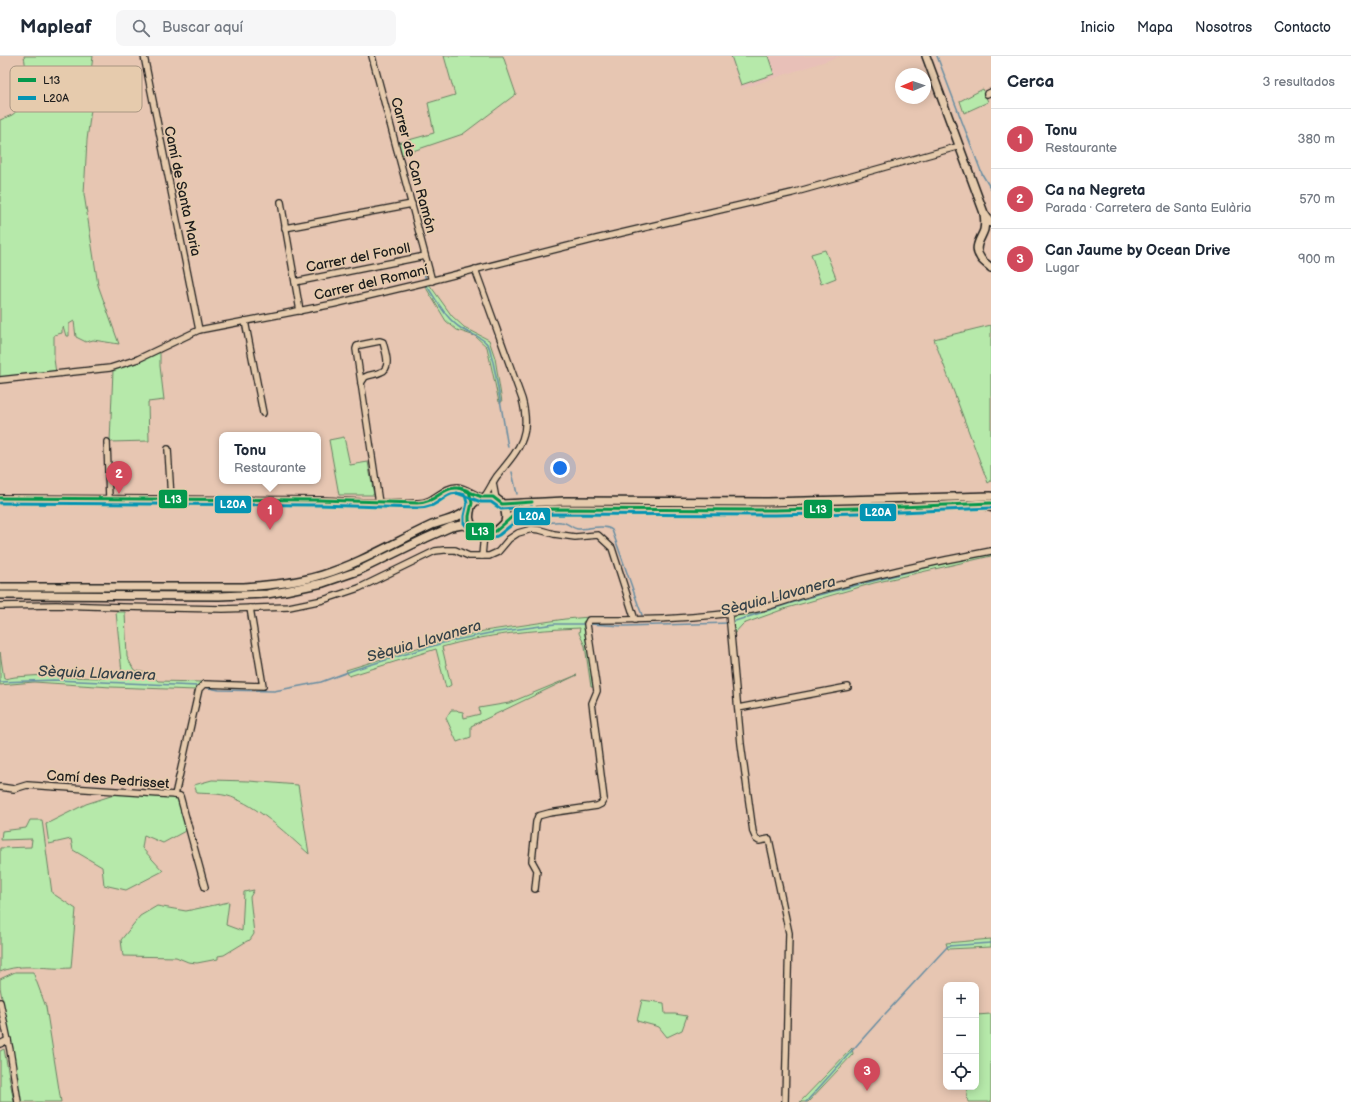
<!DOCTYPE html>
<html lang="es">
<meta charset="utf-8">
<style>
:root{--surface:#fff;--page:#f6f6f7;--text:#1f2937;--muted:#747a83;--line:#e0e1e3;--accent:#d1495b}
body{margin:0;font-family:"Balsamiq Sans",sans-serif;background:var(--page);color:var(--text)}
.controls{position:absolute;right:12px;bottom:12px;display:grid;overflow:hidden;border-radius:8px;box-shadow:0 2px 10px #0003}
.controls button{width:36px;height:36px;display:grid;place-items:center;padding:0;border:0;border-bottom:1px solid var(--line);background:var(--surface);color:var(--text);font:20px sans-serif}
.compass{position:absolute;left:895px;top:12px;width:36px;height:36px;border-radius:50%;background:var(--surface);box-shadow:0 2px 10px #0003;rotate:268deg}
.you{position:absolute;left:560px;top:412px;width:14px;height:14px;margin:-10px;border:3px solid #fff;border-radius:50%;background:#1a73e8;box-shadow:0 0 0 6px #1a73e833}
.badge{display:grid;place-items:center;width:26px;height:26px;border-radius:50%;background:var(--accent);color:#fff;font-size:13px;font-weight:700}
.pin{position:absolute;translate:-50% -33px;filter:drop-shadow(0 1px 2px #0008)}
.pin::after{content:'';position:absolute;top:21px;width:14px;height:12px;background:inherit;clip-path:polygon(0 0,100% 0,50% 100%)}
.popup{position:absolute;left:219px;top:376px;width:102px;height:52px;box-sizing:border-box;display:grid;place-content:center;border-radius:8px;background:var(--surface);filter:drop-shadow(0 1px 3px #0005);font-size:13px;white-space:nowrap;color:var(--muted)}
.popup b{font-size:15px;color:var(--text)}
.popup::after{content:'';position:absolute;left:50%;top:100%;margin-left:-8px;border:8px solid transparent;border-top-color:var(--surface)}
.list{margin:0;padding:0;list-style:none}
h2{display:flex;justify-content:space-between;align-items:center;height:52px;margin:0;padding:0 16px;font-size:17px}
h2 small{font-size:13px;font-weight:400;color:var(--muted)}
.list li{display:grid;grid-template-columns:26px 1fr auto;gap:12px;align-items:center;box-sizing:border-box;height:60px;padding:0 16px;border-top:1px solid var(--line)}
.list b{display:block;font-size:15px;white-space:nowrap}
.list p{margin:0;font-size:13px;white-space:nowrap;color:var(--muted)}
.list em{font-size:13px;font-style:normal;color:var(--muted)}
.icon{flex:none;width:22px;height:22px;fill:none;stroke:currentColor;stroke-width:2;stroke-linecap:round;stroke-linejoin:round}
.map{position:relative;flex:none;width:991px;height:1046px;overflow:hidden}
header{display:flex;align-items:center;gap:24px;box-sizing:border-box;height:56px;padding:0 20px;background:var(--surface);border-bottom:1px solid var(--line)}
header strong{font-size:19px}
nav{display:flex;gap:22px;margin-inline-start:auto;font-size:14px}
.search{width:280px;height:36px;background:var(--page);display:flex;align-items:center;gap:10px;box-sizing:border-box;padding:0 14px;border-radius:8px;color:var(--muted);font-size:15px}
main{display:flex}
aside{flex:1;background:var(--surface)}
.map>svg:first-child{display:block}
.built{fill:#e8c0b8}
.green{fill:#b6e9aa;stroke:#698263}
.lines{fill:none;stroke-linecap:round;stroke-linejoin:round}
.stream{stroke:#688da2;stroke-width:1.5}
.minor-casing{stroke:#1c1c1c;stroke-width:8}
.major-casing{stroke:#1c1c1c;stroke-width:10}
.highway-casing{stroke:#1c1c1c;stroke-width:11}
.minor{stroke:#e6cbad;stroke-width:5.5}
.major{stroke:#e6cbad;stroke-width:7}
.highway{stroke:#e6cbad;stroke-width:8}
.bus-1-casing{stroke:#e6cbad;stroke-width:6}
.bus-2-casing{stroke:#e6cbad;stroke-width:6}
.bus-1{stroke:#03984c;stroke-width:3}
.bus-2{stroke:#0494b3;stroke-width:3}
.labels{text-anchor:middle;stroke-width:3.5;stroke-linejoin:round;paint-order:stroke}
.street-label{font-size:14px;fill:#1c1c1c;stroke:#e6cbad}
.water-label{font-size:15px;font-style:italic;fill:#354249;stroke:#e6cbad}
.key{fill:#e6cbad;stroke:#a99682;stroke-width:1}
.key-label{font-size:11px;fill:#1c1c1c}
.line-badge{stroke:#e6cbad;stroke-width:1.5}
.badge-label{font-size:11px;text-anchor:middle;font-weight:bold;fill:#fff}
</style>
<header>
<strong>Mapleaf</strong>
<div class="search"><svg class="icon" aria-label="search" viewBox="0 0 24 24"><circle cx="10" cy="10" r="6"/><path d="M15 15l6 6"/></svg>Buscar aquí</div>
<nav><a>Inicio</a><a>Mapa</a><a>Nosotros</a><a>Contacto</a></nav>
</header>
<main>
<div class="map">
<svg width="991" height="1046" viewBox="0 0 991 1046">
<rect width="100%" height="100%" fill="#e7c6b2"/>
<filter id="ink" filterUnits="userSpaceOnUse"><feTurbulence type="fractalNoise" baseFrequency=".025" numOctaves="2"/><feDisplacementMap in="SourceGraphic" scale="8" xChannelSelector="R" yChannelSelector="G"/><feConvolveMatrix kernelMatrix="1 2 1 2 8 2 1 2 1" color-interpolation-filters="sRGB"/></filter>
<g filter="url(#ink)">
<polygon class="built" points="730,0 841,0 741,33"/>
<g class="green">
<path d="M24,0h69l-2,16 2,22 -6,46 -3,54 14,91 21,59 -26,-4 -7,2 -10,-5 -2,-16 -5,3v12h-3l-3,-10 -1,1v6l-8,2v24l2,14 -56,5v-258c4,-2 8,-3 12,-5 18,-12 15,-41 12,-59z"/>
<polygon points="444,0 503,0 516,38 463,78 401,99 398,87 434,77 428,47 455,39"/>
<polygon points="731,0 768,0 774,18 741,29"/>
<polygon points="983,33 988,46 964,57 960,45"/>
<polygon points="825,194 836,222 821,228 811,198"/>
<polygon points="429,228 452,260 464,271 489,284 495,302 502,346 499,346 487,291 475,280 457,274 446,265 425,230"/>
<polygon points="991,269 991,425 988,427 934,283"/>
<polygon points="160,296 160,310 164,344 148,346 149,385 110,386 113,314 131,308"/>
<polygon points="344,381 350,409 368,406 374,439 339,439 329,384"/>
<polygon points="991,497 991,500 874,527 787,552 743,568 732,580 731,559 884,520"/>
<polygon points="116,556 125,556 127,601 134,614 150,618 158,625 202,626 196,634 111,631 34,626 0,629 0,596 4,623 15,621 45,619 52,615 55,616 58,621 105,622 111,615 122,617"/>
<path d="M590,561l-7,5 11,65h-3l-6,-41 -6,-13 1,-5c-46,2 -94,6 -138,19l9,38 -5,3 -10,-39 -87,27 -3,-6 94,-29 44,-10 81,-12z"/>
<polygon points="577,619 471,670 471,681 457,686 446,662 451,654 457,654 458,655 463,656 464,662 480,658 479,652 509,647"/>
<path d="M212,724l37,1 49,4 11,69c-20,-18 -48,-45 -73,-55 -12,-6 -26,-5 -39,-6l-3,-8z"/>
<polygon points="117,738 179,742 187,774 163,787 144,779 142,792 163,815 126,834 104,829 102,811 73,794 71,783 49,788 46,768 86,748"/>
<path d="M30,764h12l10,73 24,16 -5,59c-23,2 -49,-6 -71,4v-124l31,-1 1,-8 -31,1 1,-9 24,-3z"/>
<polygon points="254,834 250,841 254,878 250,884 247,885 224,899 218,900 218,903 197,907 188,906 176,901 123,900 121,884 140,860 157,850 186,855 229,846 226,869 242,875 244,836"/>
<polygon points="991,883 991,891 948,893 946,887"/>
<polygon points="15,916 33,916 46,951 61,1046 20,1046 0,931 0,923"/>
<polygon points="642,944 664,947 665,958 675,958 687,960 682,974 667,981 659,971 637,965"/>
<polygon points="991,958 991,1046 968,1046 966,1031 976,1031 976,959"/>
<polygon points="852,992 853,998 808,1046 800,1046"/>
<polygon points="4,993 14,1046 0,1046 0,995"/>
</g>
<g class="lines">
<g class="stream">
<polyline points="937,0 982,118 991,133"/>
<polyline points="424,217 426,224"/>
<path d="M427,230c10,15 19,33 35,43 8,5 20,7 26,16 3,4 3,12 5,17 6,28 10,57 15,85"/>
<polyline points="512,416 517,438"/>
<path d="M534,464c7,5 19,1 27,2 7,0 11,7 17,7 11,0 26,-5 34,1l27,77 3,8"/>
<polyline points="732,566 807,542 943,507 991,498"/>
<polyline points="589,568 624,570 729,567"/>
<polyline points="0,626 54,624 198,630"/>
<polyline points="204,631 219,634 274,635 321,626 356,613 446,586 490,577 555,568 585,568"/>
<polyline points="885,958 948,890 991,887"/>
<polyline points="806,1046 883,960"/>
</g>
<g class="minor-casing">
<g id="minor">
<polyline points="144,0 199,274"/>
<polyline points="372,0 432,225"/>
<polyline points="987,38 991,36"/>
<polyline points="281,146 300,255"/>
<polyline points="285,172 412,148"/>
<path d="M475,213l47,130c10,37 -3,50 -25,77 -5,7 -8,15 -13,21"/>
<polyline points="295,226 425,200"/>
<polyline points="245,265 263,357"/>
<polyline points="0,324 110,312 138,303 199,274 334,248 422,227 596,183 792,137 960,90"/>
<path d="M361,327l4,-6c5,-3 11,-2 16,-5 11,-4 4,-21 2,-30l-3,-1 -20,4 -3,1 -1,3 23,154"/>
<polyline points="107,386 109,443"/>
<polyline points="168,393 171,443"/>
<polyline points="493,427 496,443"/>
<path d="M0,442l319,2c33,1 66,4 99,3 17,0 24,-16 39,-16 9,1 17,8 25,10"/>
<polyline points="482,500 484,478"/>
<polyline points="0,550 56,549 122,551 223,553 289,551 323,544 359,532 435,495 444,494 455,494 469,500 489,500 498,496 509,483 518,477 532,473 540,474 554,478 575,481 598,479 612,492 635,564"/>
<polyline points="729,557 741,688 753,776 756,783 759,785 769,783 789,877 785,1046"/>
<polyline points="738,652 848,631"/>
<polyline points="0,731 14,733 27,729 175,739 199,633 204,628 263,630 250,552"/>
<polyline points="175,739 180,740 205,831"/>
<path d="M535,833l2,-19 -5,-9 4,-39 2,-6 11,-3 48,-7 4,-2 3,-5 -12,-96 5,-12 -10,-67 2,-4c54,0 109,-1 163,-10 22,-4 43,-13 64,-19 58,-16 116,-29 175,-40"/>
<polyline points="0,946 10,994 18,1046"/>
<polyline points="0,988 8,984"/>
</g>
</g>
<g class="major-casing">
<g id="major">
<polyline points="926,0 984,157 991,167"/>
<path d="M984,158c1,5 1,10 0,16 -3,9 -11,17 -4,27 2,5 8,7 11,11"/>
<polyline points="502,448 565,445 768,446 991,440"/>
<path d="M471,451c-2,8 -3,14 3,21 18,20 29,-9 43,-15 11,-3 23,-3 34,-4l224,1 125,-3 91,-4"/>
<path d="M0,531h244c26,-2 52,-4 78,-12 39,-12 73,-33 110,-50 9,-3 18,-5 26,-9 11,-4 16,-19 29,-19 14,-1 21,13 18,25"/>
<polyline points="0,539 219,540 267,538 285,535 323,527 358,515 426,482 451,471 462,469 474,472"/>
</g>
</g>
<g class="highway-casing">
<polyline id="highway" points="978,448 991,451"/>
</g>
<use href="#minor" class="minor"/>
<use href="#major" class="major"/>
<use href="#highway" class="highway"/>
<g class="bus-1-casing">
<g id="bus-1">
<polyline points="459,432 482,441 493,441 502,448 532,446"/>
<path d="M0,442l319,2 98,3c23,0 26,-23 52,-12l3,12 -3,13v5l6,8 11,5 10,-3 17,-15 5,-3 33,-4 224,1 125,-3 91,-4"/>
</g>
</g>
<g class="bus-2-casing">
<g id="bus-2">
<polyline points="457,437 481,446 491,446 501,453 532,451"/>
<path d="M0,447l319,2 98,3c6,0 11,-1 16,-3 12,-6 17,-16 32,-10l2,8 -3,13v7l8,10 13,6 8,-1 6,-3 21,-17 31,-4 224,1 125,-3 91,-4"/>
</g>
</g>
<use href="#bus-1" class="bus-1"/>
<use href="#bus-2" class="bus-2"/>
</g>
</g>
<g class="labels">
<g class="street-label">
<text transform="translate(414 109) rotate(75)" y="5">Carrer de Can Ramón</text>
<text transform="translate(183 135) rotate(78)" y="5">Camí de Santa Maria</text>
<text transform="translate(358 201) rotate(-11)" y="5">Carrer del Fonoll</text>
<text transform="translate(371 226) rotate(-13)" y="5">Carrer del Romaní</text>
<text transform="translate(108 723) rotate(4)" y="5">Camí des Pedrisset</text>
</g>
<g class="water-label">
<text transform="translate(778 540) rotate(-15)" y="5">Sèquia Llavanera</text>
<text transform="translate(424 585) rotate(-16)" y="5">Sèquia Llavanera</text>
<text transform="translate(97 617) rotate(2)" y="5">Sèquia Llavanera</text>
</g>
</g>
<rect x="10" y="10" width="132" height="46" rx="6" class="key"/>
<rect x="18" y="22" width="18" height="4" fill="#03984c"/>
<rect x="18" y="40" width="18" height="4" fill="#0494b3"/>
<g class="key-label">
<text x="43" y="28">L13</text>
<text x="43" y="46">L20A</text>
</g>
<g class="line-badge">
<rect x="158" y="433" width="30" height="20" rx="4" fill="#03984c"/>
<rect x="214" y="439" width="38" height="19" rx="4" fill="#0494b3"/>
<rect x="803" y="443" width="30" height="20" rx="4" fill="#03984c"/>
<rect x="859" y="447" width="38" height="19" rx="4" fill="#0494b3"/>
<rect x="513" y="451" width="38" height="19" rx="4" fill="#0494b3"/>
<rect x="465" y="466" width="30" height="19" rx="4" fill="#03984c"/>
</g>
<g class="badge-label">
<text x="173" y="447">L13</text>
<text x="233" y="452">L20A</text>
<text x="818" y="457">L13</text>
<text x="878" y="460">L20A</text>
<text x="532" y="464">L20A</text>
<text x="480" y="479">L13</text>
</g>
</svg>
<div class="controls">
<button>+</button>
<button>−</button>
<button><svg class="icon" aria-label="locate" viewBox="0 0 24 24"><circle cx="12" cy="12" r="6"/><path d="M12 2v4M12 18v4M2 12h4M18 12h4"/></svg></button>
</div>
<svg class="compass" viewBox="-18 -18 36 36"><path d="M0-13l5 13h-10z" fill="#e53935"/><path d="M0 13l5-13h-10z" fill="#747a83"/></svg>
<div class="you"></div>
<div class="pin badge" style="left:270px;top:474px">1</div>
<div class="popup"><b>Tonu</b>Restaurante</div>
<div class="pin badge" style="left:119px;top:438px">2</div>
<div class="pin badge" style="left:867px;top:1035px">3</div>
</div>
<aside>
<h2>Cerca<small>3 resultados</small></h2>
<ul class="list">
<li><span class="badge">1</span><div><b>Tonu</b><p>Restaurante</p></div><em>380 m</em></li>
<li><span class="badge">2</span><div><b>Ca na Negreta</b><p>Parada · Carretera de Santa Eulària</p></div><em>570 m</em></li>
<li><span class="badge">3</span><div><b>Can Jaume by Ocean Drive</b><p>Lugar</p></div><em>900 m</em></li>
</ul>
</aside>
</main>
